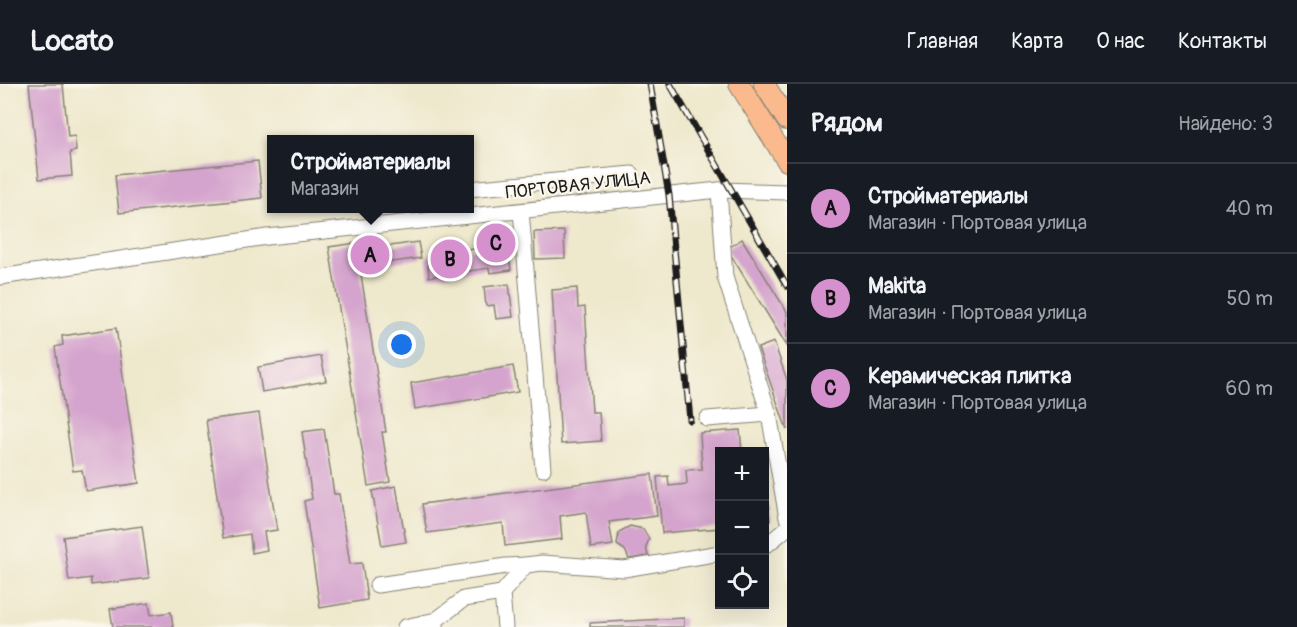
<!DOCTYPE html>
<html lang="ru">
<meta charset="utf-8">
<style>
:root{--surface:#171b24;--page:#20242c;--text:#f1f3f6;--muted:#9ea1a6;--line:#363941;--accent:#d690ce}
body{margin:0;font-family:Pangolin,sans-serif;background:var(--page);color:var(--text)}
.controls{position:absolute;right:18px;bottom:18px;display:grid;overflow:hidden;border-radius:0px;box-shadow:0 6px 24px #0002}
.controls button{width:54px;height:54px;display:grid;place-items:center;padding:0;border:0;border-bottom:2px solid var(--line);background:var(--surface);color:var(--text);font:30px sans-serif}
.you{position:absolute;left:402px;top:261px;width:21px;height:21px;margin:-15px;border:4px solid #fff;border-radius:50%;background:#1a73e8;box-shadow:0 0 0 9px #1a73e833}
.badge{display:grid;place-items:center;width:39px;height:39px;border-radius:50%;background:var(--accent);color:#111;font-size:20px;font-weight:700}
.pin{position:absolute;translate:-50% -50%;border:3px solid #fff;box-shadow:0 2px 6px #0006}
.popup{position:absolute;left:267px;top:51px;width:207px;height:78px;box-sizing:border-box;display:grid;place-content:center;border-radius:0px;background:var(--surface);filter:drop-shadow(0 2px 4px #0005);font-size:20px;white-space:nowrap;color:var(--muted)}
.popup b{font-size:22px;color:var(--text)}
.popup::after{content:'';position:absolute;left:50%;top:100%;margin-left:-12px;border:12px solid transparent;border-top-color:var(--surface)}
.list{margin:0;padding:0;list-style:none}
h2{display:flex;justify-content:space-between;align-items:center;height:78px;margin:0;padding:0 24px;font-size:26px}
h2 small{font-size:20px;font-weight:400;color:var(--muted)}
.list li{display:grid;grid-template-columns:39px 1fr auto;gap:18px;align-items:center;box-sizing:border-box;height:90px;padding:0 24px;border-top:2px solid var(--line)}
.list b{display:block;font-size:22px;white-space:nowrap}
.list p{margin:0;font-size:20px;white-space:nowrap;color:var(--muted)}
.list em{font-size:20px;font-style:normal;color:var(--muted)}
.icon{flex:none;width:33px;height:33px;fill:none;stroke:currentColor;stroke-width:2;stroke-linecap:round;stroke-linejoin:round}
.map{position:relative;flex:none;width:787px;height:543px;overflow:hidden}
header{display:flex;align-items:center;gap:36px;box-sizing:border-box;height:84px;padding:0 30px;background:var(--surface);border-bottom:2px solid var(--line)}
header strong{font-size:28px}
nav{display:flex;gap:33px;margin-inline-start:auto;font-size:21px}
main{display:flex}
aside{flex:1;background:var(--surface)}
.map>svg:first-child{display:block}
.building{fill:#d5a4ce}
.lines{fill:none;stroke-linecap:round;stroke-linejoin:round}
.minor-casing{stroke:#858274;stroke-width:17}
.major-casing{stroke:#858274;stroke-width:22}
.minor{stroke:#fff;stroke-width:15}
.major{stroke:#fbba8d;stroke-width:20}
.rail-casing{stroke:#1c1c1c;stroke-width:7}
.rail{stroke:#fbf7ec;stroke-width:4.5;stroke-dasharray:14;stroke-linecap:butt}
.labels{text-anchor:middle;stroke-width:4.5;stroke-linejoin:round;paint-order:stroke}
.street-label{font-size:18px;fill:#1c1c1c;stroke:#fbf7ec}
</style>
<header>
<strong>Locato</strong>
<nav><a>Главная</a><a>Карта</a><a>О нас</a><a>Контакты</a></nav>
</header>
<main>
<div class="map">
<svg width="787" height="543" viewBox="0 0 787 543">
<rect width="100%" height="100%" fill="#fbf7ec"/>
<filter id="ink" filterUnits="userSpaceOnUse"><feTurbulence type="fractalNoise" baseFrequency=".0167" numOctaves="2"/><feDisplacementMap in="SourceGraphic" scale="12" xChannelSelector="R" yChannelSelector="G"/><feConvolveMatrix kernelMatrix="1 2 1 2 8 2 1 2 1" color-interpolation-filters="sRGB"/></filter>
<filter id="wash" filterUnits="userSpaceOnUse"><feTurbulence type="fractalNoise" baseFrequency=".008" numOctaves="4" result="noise"/><feDisplacementMap in="SourceGraphic" scale="24" xChannelSelector="R" yChannelSelector="G"/><feGaussianBlur stdDeviation="1.35" result="paint"/><feColorMatrix in="noise" values="0 0 0 0 0 0 0 0 0 0 0 0 0 0 0 0 0 1.4 0 .05"/><feComposite in="paint" operator="in"/></filter>
<g filter="url(#wash)">
<rect width="100%" height="100%" fill="#eee8cc"/>
<g id="blocks">
<g class="building">
<polygon points="29,0 63,0 68,53 75,52 76,67 70,68 72,92 39,95"/>
<polygon points="258,77 262,114 119,129 115,91"/>
<polygon points="564,147 565,174 535,175 534,148"/>
<polygon points="506,151 511,186 490,189 489,184 429,193 427,172 488,163 486,154"/>
<polygon points="742,155 787,228 787,262 727,165"/>
<polygon points="418,158 421,174 364,182 362,166"/>
<polygon points="356,159 386,348 382,348 390,398 368,402 329,163"/>
<polygon points="509,200 513,233 496,235 494,221 486,222 484,203"/>
<polygon points="577,204 578,224 585,223 592,328 599,328 601,357 561,360 552,206"/>
<polygon points="116,244 139,399 86,407 82,386 73,387 55,263 63,261 62,252"/>
<polygon points="774,258 787,296 787,346 758,264"/>
<polygon points="321,272 326,297 262,308 258,283"/>
<polygon points="513,282 518,308 415,325 411,299"/>
<polygon points="259,329 277,446 264,448 267,466 252,469 250,450 223,454 206,336"/>
<polygon points="324,345 334,410 339,410 350,480 362,479 367,516 320,524 304,417 312,415 302,348"/>
<polygon points="740,346 742,368 720,368 720,444 662,449 657,393 668,392 669,402 687,400 686,386 702,385 700,349"/>
<polygon points="652,390 657,432 609,438 613,461 591,464 586,428 560,432 562,455 505,462 503,439 427,449 422,420"/>
<polygon points="396,402 406,458 382,462 372,407"/>
<polygon points="764,416 768,416 770,437 764,438"/>
<polygon points="142,442 149,494 91,501 91,494 69,497 63,453"/>
<polygon points="630,442 643,445 649,455 646,463 648,472 629,475 625,466 617,461 619,448"/>
<polygon points="149,519 151,531 171,528 173,543 113,543 110,525"/>
<polygon points="684,534 684,543 590,543 590,539"/>
</g>
</g>
</g>
<g filter="url(#ink)">
<use href="#blocks" fill-opacity="0" stroke="#858274" stroke-width="1.5"/>
<g class="lines">
<g class="minor-casing">
<g id="minor">
<polyline points="469,105 632,90"/>
<polyline points="719,106 725,193 769,330 787,434"/>
<polyline points="521,127 543,385"/>
<polyline points="0,193 267,153 719,106 787,108"/>
<polyline points="707,335 769,330"/>
<polyline points="764,461 768,460 787,444"/>
<polyline points="377,501 506,482 526,481"/>
<polyline points="405,543 436,536"/>
<polyline points="436,543 436,536 464,515 502,509"/>
<polyline points="505,543 502,509 526,481 542,479 624,485 720,469"/>
</g>
</g>
<g class="major-casing">
<g id="major">
<polyline points="739,0 787,77"/>
<polyline points="764,0 787,36"/>
</g>
</g>
<use href="#minor" class="minor"/>
<use href="#major" class="major"/>
<g class="rail-casing">
<g id="rail">
<polyline points="650,0 669,111 690,336"/>
<polyline points="670,0 787,202"/>
</g>
</g>
<use href="#rail" class="rail"/>
</g>
</g>
<g class="labels">
<g class="street-label">
<text transform="translate(578 101) rotate(-6)" y="6">ПОРТОВАЯ УЛИЦА</text>
</g>
</g>
</svg>
<div class="controls">
<button>+</button>
<button>−</button>
<button><svg class="icon" aria-label="locate" viewBox="0 0 24 24"><circle cx="12" cy="12" r="6"/><path d="M12 2v4M12 18v4M2 12h4M18 12h4"/></svg></button>
</div>
<div class="you"></div>
<div class="pin badge" style="left:370px;top:171px">A</div>
<div class="popup"><b>Стройматериалы</b>Магазин</div>
<div class="pin badge" style="left:450px;top:175px">B</div>
<div class="pin badge" style="left:496px;top:159px">C</div>
</div>
<aside>
<h2>Рядом<small>Найдено: 3</small></h2>
<ul class="list">
<li><span class="badge">A</span><div><b>Стройматериалы</b><p>Магазин · Портовая улица</p></div><em>40 m</em></li>
<li><span class="badge">B</span><div><b>Makita</b><p>Магазин · Портовая улица</p></div><em>50 m</em></li>
<li><span class="badge">C</span><div><b>Керамическая плитка</b><p>Магазин · Портовая улица</p></div><em>60 m</em></li>
</ul>
</aside>
</main>
